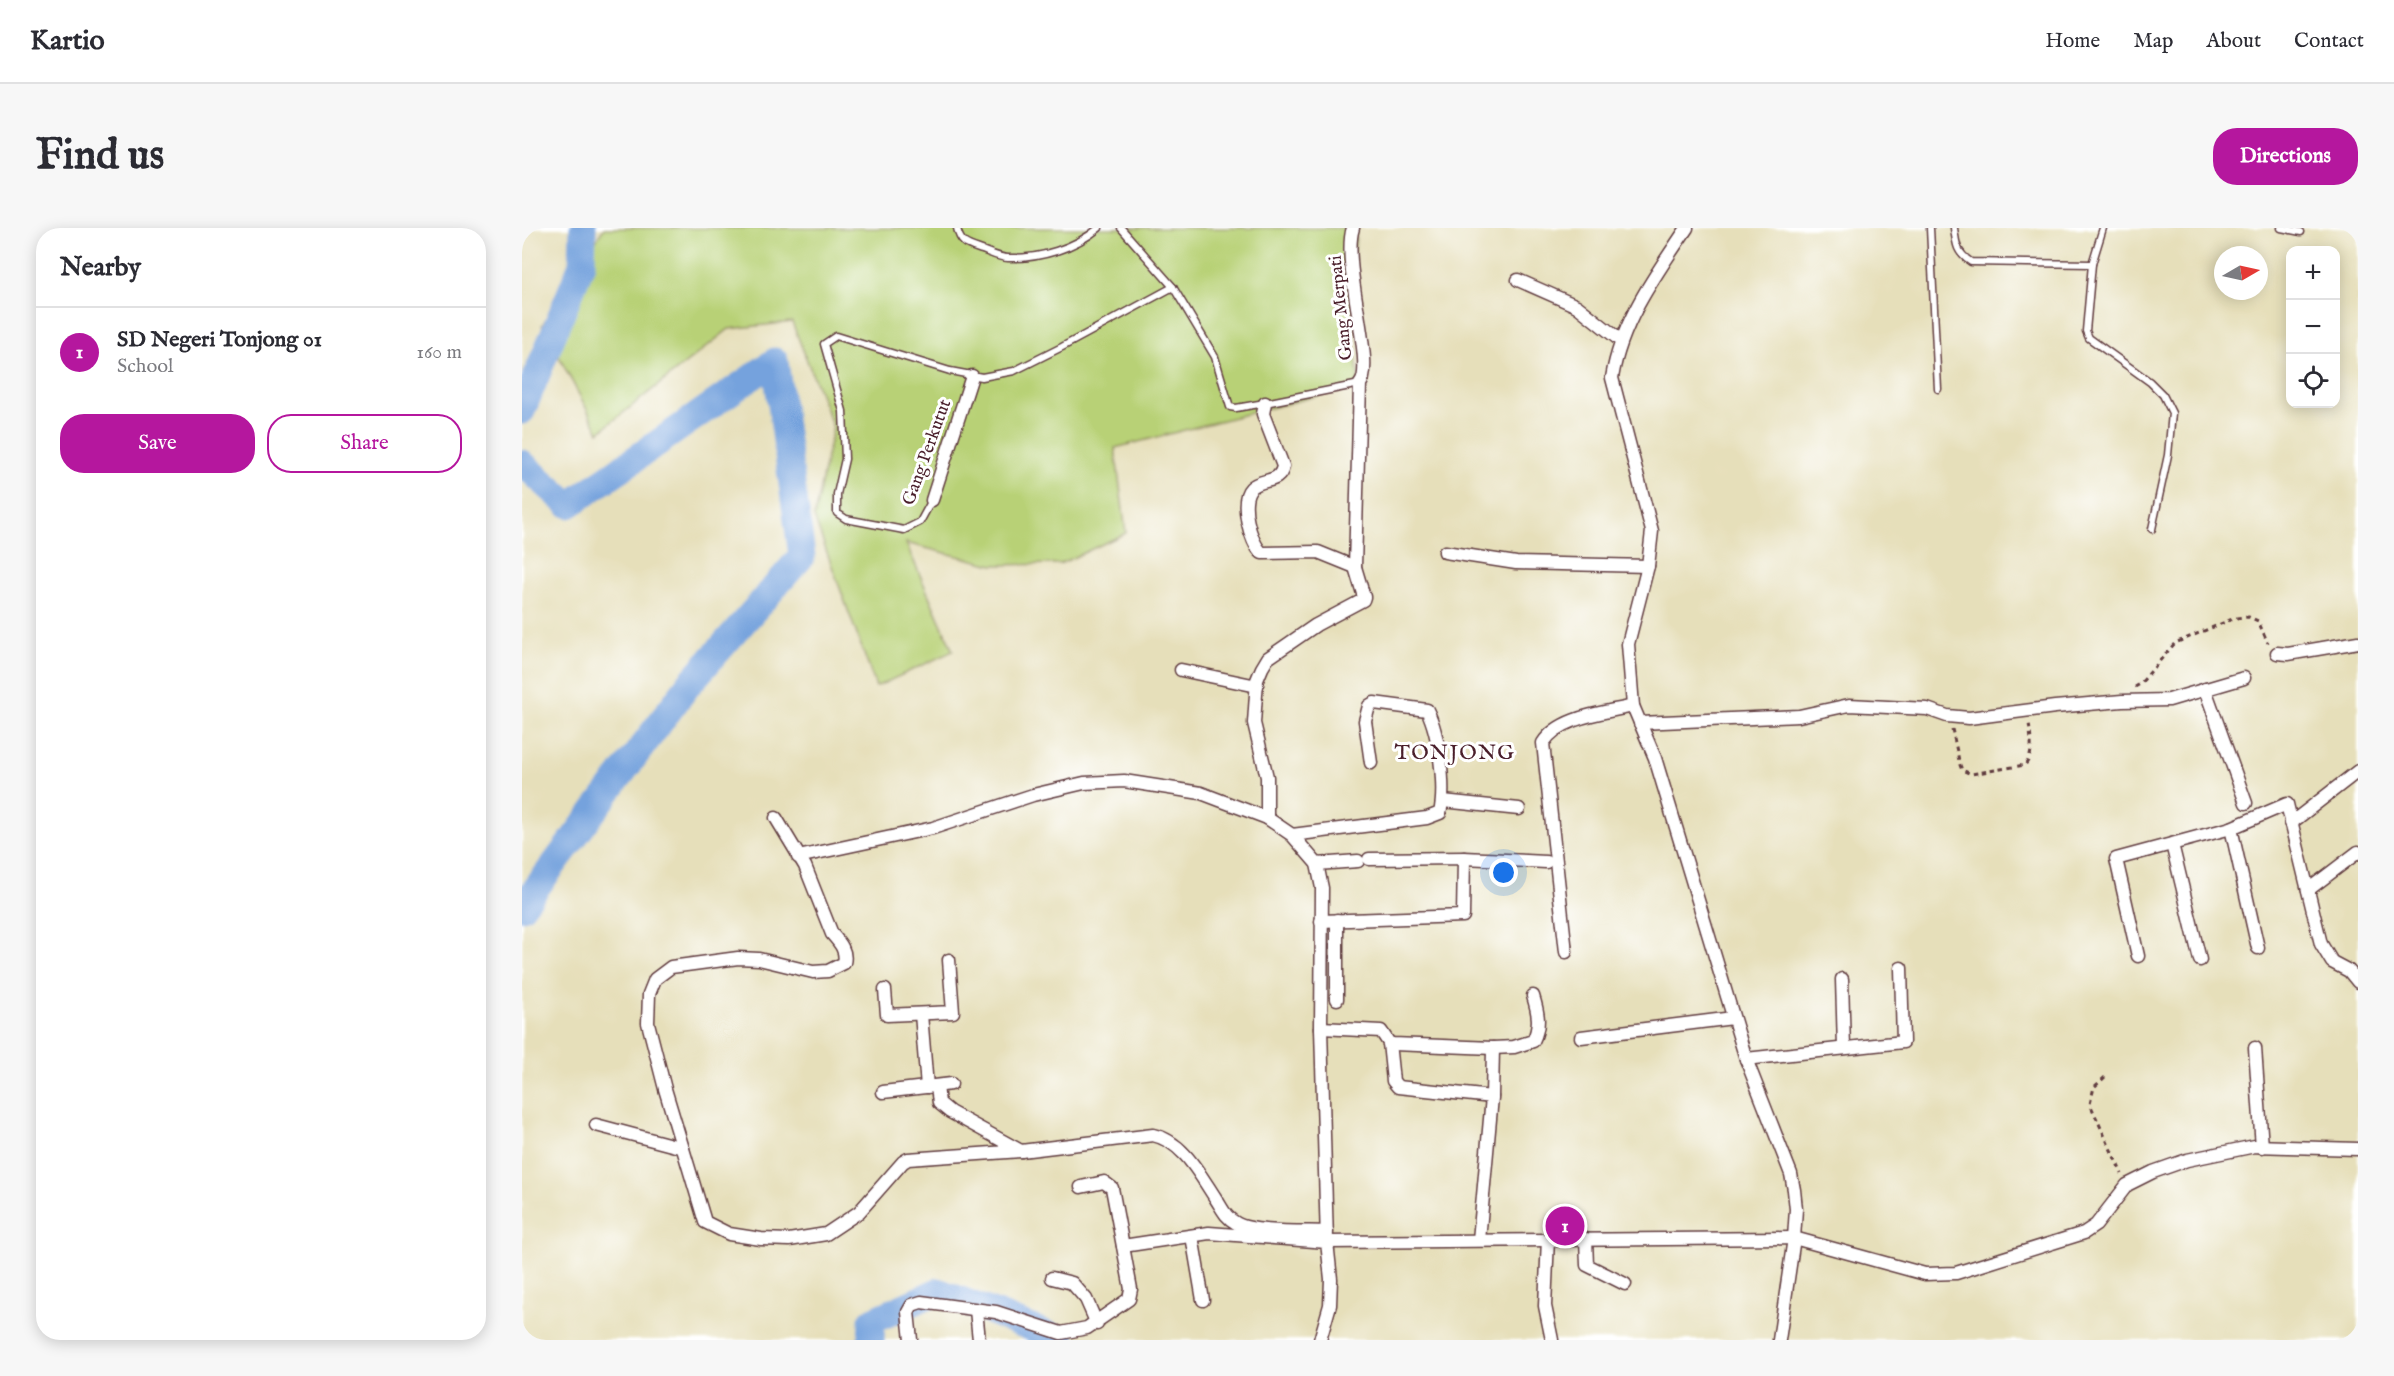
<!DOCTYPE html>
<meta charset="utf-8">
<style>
:root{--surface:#fff;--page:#f7f7f7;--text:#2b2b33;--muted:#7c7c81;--line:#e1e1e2;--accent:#b5179e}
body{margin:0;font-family:"IM FELL English",serif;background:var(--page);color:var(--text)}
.controls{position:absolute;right:18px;top:18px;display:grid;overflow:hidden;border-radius:12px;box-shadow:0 3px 15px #0003}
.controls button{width:54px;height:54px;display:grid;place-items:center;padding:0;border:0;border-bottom:2px solid var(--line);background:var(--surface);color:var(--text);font:30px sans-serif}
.compass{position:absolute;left:1692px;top:18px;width:54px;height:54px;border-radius:50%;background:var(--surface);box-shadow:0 3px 15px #0003;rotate:81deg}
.you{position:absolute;left:982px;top:645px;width:21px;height:21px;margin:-15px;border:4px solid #fff;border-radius:50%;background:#1a73e8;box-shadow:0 0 0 9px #1a73e833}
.badge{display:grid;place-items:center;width:39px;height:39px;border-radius:50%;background:var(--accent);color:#fff;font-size:20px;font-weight:700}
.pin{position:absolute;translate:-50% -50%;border:3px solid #fff;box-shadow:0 2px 6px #0006}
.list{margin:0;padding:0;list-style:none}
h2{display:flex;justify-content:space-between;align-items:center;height:78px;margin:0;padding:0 24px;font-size:26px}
h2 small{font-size:20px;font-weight:400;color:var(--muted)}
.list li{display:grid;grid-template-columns:39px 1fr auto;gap:18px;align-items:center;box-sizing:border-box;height:90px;padding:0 24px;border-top:2px solid var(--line)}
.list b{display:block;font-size:22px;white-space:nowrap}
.list p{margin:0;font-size:20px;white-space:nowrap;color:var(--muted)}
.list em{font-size:20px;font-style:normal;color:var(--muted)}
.actions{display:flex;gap:12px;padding:18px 24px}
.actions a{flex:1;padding:14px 0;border:2px solid var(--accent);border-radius:24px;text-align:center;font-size:21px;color:var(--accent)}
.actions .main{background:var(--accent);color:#fff}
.icon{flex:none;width:33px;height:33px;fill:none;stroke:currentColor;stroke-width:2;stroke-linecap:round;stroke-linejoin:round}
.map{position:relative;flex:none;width:1836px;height:1112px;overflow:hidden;border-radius:24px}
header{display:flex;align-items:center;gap:36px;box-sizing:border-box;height:84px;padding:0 30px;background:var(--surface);border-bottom:2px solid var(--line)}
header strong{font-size:28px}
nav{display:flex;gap:33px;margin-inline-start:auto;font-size:21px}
.intro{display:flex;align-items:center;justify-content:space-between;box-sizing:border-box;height:144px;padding:0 36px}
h1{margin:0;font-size:42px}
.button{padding:15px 27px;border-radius:24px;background:var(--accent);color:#fff;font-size:21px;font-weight:700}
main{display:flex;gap:36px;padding:0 36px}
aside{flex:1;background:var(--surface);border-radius:24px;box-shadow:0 3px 15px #0003}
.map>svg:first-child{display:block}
.green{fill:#b8d176;stroke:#817850;stroke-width:1.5}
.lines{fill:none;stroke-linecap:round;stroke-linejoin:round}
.river{stroke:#74a2dd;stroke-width:27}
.lane-casing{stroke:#613c40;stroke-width:9}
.street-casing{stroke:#613c40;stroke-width:15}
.path{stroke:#613c40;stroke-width:3;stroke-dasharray:4.5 4.5;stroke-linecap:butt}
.lane{stroke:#fff;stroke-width:6}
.street{stroke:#fff;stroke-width:12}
.labels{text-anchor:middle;stroke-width:6;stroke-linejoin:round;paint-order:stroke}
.street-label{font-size:18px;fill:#4a1f2b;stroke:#fff}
.quarter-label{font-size:21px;letter-spacing:1.5px;fill:#4a1f2b;stroke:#fff}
</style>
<header>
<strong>Kartio</strong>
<nav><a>Home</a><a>Map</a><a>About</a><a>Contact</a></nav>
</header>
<div class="intro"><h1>Find us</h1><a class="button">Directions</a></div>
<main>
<aside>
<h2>Nearby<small></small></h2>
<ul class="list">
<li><span class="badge">1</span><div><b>SD Negeri Tonjong 01</b><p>School</p></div><em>160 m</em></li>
</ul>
<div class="actions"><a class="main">Save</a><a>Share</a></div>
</aside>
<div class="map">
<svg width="1836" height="1112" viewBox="0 0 1836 1112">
<rect width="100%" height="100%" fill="#fff"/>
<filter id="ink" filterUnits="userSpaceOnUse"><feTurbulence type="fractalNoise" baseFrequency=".0167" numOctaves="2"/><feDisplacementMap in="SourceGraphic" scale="12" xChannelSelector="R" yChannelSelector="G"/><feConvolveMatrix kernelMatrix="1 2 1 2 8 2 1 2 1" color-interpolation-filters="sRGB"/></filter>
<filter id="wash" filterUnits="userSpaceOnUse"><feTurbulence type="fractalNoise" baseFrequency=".008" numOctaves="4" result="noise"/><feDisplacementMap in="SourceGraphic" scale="24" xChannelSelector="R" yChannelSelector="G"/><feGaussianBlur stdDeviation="1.35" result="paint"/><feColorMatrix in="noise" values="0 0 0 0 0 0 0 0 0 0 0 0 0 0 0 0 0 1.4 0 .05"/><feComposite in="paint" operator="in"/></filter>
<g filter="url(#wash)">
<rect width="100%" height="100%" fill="#e6dfba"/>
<polygon class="green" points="82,0 834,0 830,83 837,157 593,220 604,305 538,336 471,337 384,315 431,423 354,459 292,289 311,199 270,94 207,101 77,204 20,97"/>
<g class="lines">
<g class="river">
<polyline points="0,183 60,36 61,0"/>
<polyline points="0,235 47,277 253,133 280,328 167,456 0,679"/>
<polyline points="349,1112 350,1093 416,1063 540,1112"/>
</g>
</g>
</g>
<g filter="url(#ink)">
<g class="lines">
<g class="lane-casing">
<g id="lane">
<path d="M435,0c3,16 10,17 25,22 8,3 18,8 26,8 32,1 67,-10 91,-30"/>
<polyline points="599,0 651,59 693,129 708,179 714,180 743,175 838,156"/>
<polyline points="1408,0 1416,161"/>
<path d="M1432,0c2,17 3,25 17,34l121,2 -6,67 3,7 61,44 13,13 9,18 -4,42 -16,74"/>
<polyline points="1759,0 1779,4"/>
<polyline points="1570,36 1581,0"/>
<polyline points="410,272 398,294 382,302 324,291 315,285 315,266 323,231 321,183 302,116 314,108 428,143 460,149 492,143 540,119 651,59"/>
</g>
</g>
<g class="street-casing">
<g id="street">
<path d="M1165,0c-31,46 -66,94 -75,150l40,153 -4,35 -20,78 5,62 22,52 91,301 45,115 3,16 2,19 -2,29 -15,102"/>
<polyline points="996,52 1055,78 1099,113"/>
<path d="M743,175l-2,11 20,52c-3,19 -21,11 -32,22 -12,12 -1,55 11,65l56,-1 37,15"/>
<polyline points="410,272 450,148"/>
<polyline points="923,324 994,335 1126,338"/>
<polyline points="1755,425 1766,426 1836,414"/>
<polyline points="659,442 735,458"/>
<polyline points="1683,461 1724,575"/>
<polyline points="1118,495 1277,488 1327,477 1405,481 1425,488 1447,490 1533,479 1600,473 1647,472 1722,450"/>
<polyline points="921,573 997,581"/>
<path d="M254,590l29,48 27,68c8,9 15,17 12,29l-16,8 -15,1 -54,-13 -21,-1 -67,9 -16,12 -6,15 -1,29 17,66 40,133 24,12 32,5 28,1 37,-6 33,-22 44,-50 5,-3 113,-8 132,-16c30,6 47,40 63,64 6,9 9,18 20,24 16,10 70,8 91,9"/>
<path d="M745,590v-41l-13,-54 3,-43 5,-12 6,-10 48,-33 47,-25 1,-3 -9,-30 5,-183c16,-17 -19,-120 -7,-156"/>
<polyline points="1769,595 1836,543"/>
<polyline points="1709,600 1736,720"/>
<path d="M770,607l135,-17 13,-5c6,-26 -1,-79 -13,-103l-53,-7 -5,3 -4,15 6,42"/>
<polyline points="1650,616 1678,732"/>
<polyline points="276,629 411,600 511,567 562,555 602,553 679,565 745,590 770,607 795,636 800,660 799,800 805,1014 1272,1010 1403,1046 1434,1045 1562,1005 1574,997 1605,957 1631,944 1665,932 1733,918 1836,921"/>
<polyline points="847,631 942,630 1024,634"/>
<polyline points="795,636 836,633"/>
<polyline points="1786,662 1836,624"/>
<polyline points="815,692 815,771"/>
<polyline points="799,693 941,688 942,630"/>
<path d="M1044,724l-23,-209c17,-27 62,-30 90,-37"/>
<polyline points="1616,728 1594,631 1709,600 1765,576 1799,716 1810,734 1827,743 1836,754"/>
<polyline points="1320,751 1322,820"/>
<polyline points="363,762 365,787 431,784 427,732"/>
<polyline points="399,786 405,859"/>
<path d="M799,800l60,3 8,12 4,1 100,4 21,-1 19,-6c8,-16 5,-29 0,-45"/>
<polyline points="1059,809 1211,790"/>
<polyline points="867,815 871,853 876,859 970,869"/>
<polyline points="1733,820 1740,919"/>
<polyline points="1224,831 1381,814 1379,740"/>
<polyline points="415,858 417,875 428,884 499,923"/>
<polyline points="361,864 429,856"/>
<polyline points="74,897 161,920"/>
<polyline points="670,1008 681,1072"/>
<polyline points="1026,1011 1023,1078 1030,1112"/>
<polyline points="1064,1011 1065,1037 1103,1056"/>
<polyline points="957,1012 970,869 971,820"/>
<polyline points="601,1018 687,1005 805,1014 809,1051 808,1077 798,1112"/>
<polyline points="530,1050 550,1055 564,1071 575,1096"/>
<polyline points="454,1082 457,1112"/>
<polyline points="389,1112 386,1084 390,1077 399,1074 474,1084 539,1105 565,1100 607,1071 609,1061 590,960 582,954 559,959"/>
</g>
</g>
<g class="path">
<polyline points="1613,459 1618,456 1653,415 1713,390 1727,389 1736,393 1746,415"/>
<path d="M1430,501l8,36 2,5 9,4 54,-9c10,-11 5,-29 4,-43"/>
<polyline points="1583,849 1572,859 1568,876 1600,946"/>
</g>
<use href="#lane" class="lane"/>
<use href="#street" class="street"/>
</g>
</g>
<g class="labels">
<g class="street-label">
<text transform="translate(818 80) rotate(-96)" y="6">Gang Merpati</text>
<text transform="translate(404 224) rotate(-70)" y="6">Gang Perkutut</text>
</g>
<g class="quarter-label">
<text x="933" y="531">TONJONG</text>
</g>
</g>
</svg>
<div class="controls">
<button>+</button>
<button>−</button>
<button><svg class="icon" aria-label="locate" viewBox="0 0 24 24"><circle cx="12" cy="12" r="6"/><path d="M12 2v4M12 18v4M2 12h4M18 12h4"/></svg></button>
</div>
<svg class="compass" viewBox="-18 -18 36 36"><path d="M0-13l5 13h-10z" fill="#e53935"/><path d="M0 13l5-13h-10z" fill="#7c7c81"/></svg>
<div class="you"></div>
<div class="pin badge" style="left:1043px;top:998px">1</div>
</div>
</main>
